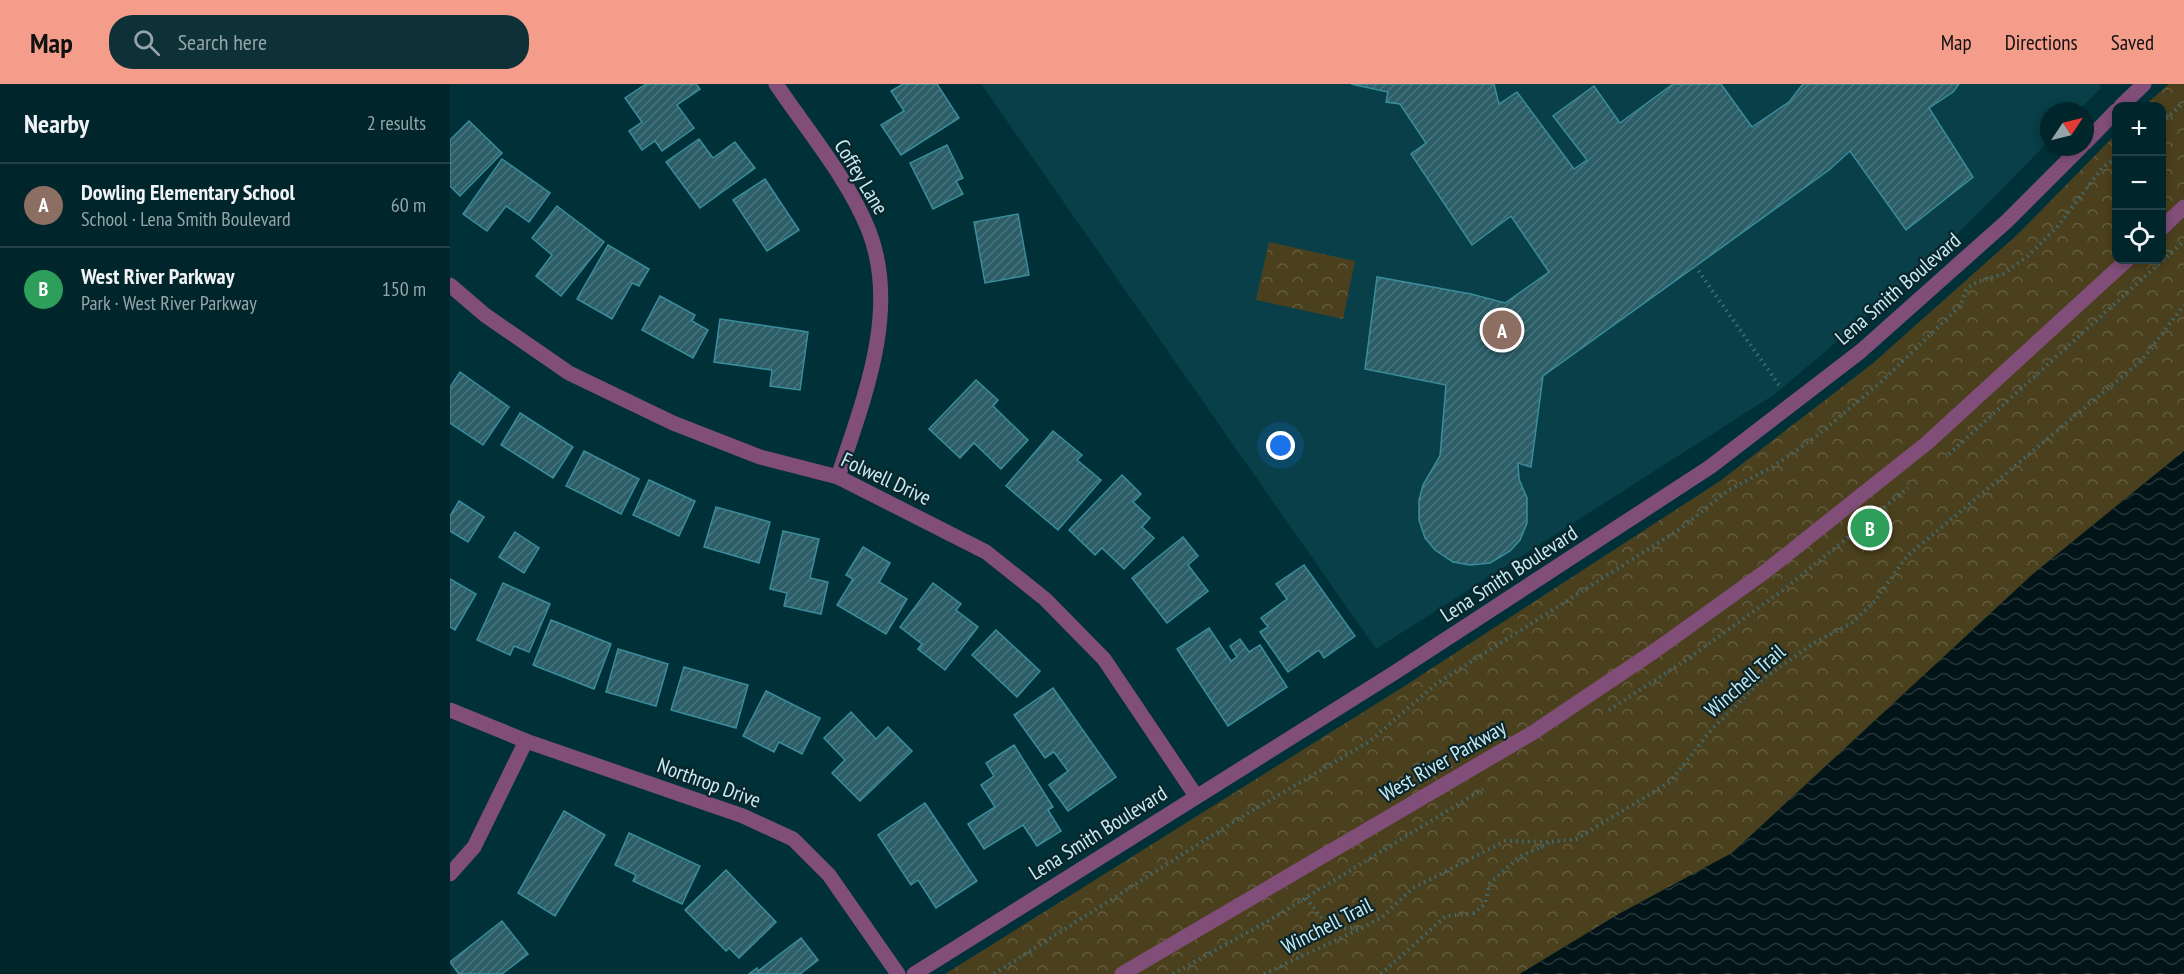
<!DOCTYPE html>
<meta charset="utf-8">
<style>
:root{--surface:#00252b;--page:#0e3137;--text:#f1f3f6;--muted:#95a5a9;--line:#224247;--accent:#f49d8b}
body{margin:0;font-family:"PT Sans Narrow",sans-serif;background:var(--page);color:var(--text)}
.controls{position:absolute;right:18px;top:18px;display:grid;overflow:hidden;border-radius:12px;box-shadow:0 3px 9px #0003}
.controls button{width:54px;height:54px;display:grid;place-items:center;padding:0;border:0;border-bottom:2px solid var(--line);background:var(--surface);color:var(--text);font:30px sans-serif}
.compass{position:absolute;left:1590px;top:18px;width:54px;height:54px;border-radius:50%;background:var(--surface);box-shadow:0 3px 9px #0003;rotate:55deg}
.you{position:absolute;left:831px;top:362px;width:21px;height:21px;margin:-15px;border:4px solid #fff;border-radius:50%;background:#1a73e8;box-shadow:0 0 0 9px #1a73e833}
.badge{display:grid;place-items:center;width:39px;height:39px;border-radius:50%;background:var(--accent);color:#fff;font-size:20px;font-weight:700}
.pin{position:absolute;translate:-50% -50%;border:3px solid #fff;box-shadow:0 2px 6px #0006}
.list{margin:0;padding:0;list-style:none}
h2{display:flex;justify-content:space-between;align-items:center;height:78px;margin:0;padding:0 24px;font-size:26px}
h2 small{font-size:20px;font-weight:400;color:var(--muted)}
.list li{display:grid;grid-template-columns:39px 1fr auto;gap:18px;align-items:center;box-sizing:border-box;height:84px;padding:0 24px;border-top:2px solid var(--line)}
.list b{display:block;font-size:22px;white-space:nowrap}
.list p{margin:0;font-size:20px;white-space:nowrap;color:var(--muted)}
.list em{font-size:20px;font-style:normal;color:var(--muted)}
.icon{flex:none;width:33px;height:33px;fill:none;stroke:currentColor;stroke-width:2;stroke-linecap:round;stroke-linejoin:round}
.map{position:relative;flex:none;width:1734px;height:890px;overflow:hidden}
header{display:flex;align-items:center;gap:36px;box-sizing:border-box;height:84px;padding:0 30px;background:var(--accent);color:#111}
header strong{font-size:28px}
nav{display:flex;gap:33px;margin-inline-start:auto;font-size:21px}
.search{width:420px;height:54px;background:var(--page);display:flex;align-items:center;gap:15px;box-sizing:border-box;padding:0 21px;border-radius:24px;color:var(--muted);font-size:22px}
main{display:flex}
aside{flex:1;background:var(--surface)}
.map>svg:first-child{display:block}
.built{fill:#083f48}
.park{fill:url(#park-crowns)}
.water{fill:url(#water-waves)}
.building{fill:url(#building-hatch);stroke:#3a8d9d;stroke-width:1.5}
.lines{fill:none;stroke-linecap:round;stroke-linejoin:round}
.path{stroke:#3f6d75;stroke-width:4;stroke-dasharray:1.5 4.5;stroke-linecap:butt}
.minor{stroke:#804e78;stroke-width:15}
.labels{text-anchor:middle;stroke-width:4.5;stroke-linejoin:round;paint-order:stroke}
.street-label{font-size:21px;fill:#c6edf5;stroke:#0b252a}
</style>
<header>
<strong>Map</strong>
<div class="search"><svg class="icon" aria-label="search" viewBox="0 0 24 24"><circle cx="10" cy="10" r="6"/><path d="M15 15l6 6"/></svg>Search here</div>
<nav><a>Map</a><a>Directions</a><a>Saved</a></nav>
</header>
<main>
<aside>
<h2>Nearby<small>2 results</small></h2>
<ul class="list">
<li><span class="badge" style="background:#8d6e63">A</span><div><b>Dowling Elementary School</b><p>School · Lena Smith Boulevard</p></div><em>60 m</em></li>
<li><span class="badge" style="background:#2e9e5b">B</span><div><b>West River Parkway</b><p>Park · West River Parkway</p></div><em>150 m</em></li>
</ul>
</aside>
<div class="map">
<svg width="1734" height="890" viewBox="0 0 1734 890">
<defs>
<pattern id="park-crowns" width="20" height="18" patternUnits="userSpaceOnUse" patternTransform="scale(1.5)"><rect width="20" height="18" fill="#4b401d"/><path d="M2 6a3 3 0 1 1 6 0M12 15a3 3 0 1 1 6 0" fill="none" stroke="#635c3e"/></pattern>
<pattern id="water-waves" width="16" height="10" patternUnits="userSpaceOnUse" patternTransform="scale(1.5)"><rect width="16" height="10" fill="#021418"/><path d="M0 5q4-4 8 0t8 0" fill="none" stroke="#25363a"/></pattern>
<pattern id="building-hatch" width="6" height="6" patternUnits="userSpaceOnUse" patternTransform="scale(1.5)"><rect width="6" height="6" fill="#2c5e68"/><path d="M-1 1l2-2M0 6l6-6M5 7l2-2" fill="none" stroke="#49757e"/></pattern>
</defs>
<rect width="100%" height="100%" fill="#003139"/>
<polygon class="built" points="531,0 1649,0 1651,4 1628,27 1599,27 1599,57 1477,181 1325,310 926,565"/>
<g class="park">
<polygon points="1719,0 1734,0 1734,367 1583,490 1282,769 1167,831 1070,890 495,890 953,603 1270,397 1422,280 1568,150 1666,50 1666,176 1712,176 1712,22 1694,22"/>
<polygon points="819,158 905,177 893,235 806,216"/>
</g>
<polygon class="water" points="1734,367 1734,890 1070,890 1167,831 1282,769 1583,490"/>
<g class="building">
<polygon points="196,0 246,0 250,5 227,21 244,44 212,67 205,57 192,66 179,47 192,38 175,14"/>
<polygon points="453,0 487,0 509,34 451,71 431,41 454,27 441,7"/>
<polygon points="901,0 1044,0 1049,20 1067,8 1124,85 1137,76 1103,32 1144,2 1170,39 1223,0 1271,0 1302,43 1339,18 1353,0 1509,0 1503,8 1479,24 1523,93 1456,146 1400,67 1379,86 1093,292 1081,383 1068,379 1069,395 1077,414 1077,439 1070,456 1060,467 1040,479 1020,481 1003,478 985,466 975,454 969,436 969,416 973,401 990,372 996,301 915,285 927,193 1021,210 1055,219 1099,188 1061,132 1022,161 961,70 976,59 950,20 936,18 938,8"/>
<polygon points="19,37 52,69 10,112 0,102 0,56"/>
<polygon points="249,55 263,74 285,58 305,84 250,124 216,78"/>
<polygon points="497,61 513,94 506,97 513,110 483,125 460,79"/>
<polygon points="52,75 100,109 79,138 56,122 37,147 13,130"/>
<polygon points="315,95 349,146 317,167 283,116"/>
<polygon points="107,122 154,158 111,212 86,192 102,171 82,154"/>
<polygon points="568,130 579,191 535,199 524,138"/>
<polygon points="158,161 199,185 189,202 182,199 162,235 127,215"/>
<polygon points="210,212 245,231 242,237 258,246 243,274 192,246"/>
<polygon points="270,235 358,248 350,306 320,302 322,286 264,278"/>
<polygon points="10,288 59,323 33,361 0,339 0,303"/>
<polygon points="526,296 548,316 543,322 578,356 551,385 524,359 510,374 479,345"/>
<polygon points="70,329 123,363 103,394 51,361"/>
<polygon points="603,347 632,371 627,376 651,396 608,446 556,402"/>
<polygon points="134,367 189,395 171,430 116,402"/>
<polygon points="672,391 691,410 683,418 700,434 692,443 704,454 674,485 652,464 645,471 619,446"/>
<polygon points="199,396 245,417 229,452 183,431"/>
<polygon points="9,417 34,433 18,458 0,447 0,432"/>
<polygon points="266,423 320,438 309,479 254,463"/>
<polygon points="333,447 369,455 360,494 378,498 371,530 334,522 337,509 320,505"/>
<polygon points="65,448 89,464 74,489 49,473"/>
<polygon points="733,453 748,472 738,481 758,507 717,539 682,494"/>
<polygon points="413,463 440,479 429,498 457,515 436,550 387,521 403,495 396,491"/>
<polygon points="854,481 905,552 874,574 869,566 838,588 810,548 818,543 811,534 837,515 826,500"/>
<polygon points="0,495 26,510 5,546 0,543"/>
<polygon points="53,499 100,520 79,568 64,562 60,571 27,556"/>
<polygon points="483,499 511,520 506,526 528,543 495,586 468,565 472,560 450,543"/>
<polygon points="101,536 161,560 144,605 83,581"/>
<polygon points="759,544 781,577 787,573 780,562 790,555 799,568 810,561 837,603 778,642 727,565"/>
<polygon points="546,546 590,587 567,613 522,571"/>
<polygon points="168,565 218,580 206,622 156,608"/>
<polygon points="234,583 298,601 286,644 221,626"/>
<polygon points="603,604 666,693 618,727 599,701 618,687 604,668 595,674 564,631"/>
<polygon points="316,607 370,634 352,670 329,658 324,668 293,652"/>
<polygon points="401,628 426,655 438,643 462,667 410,717 382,689 395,676 374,654"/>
<polygon points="564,661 603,723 598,726 611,747 587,762 573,741 534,765 518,740 545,723 531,701 544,692 536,679"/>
<polygon points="475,719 527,797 486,824 468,796 461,801 428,751"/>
<polygon points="114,727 155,751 105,832 68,809"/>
<polygon points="179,749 250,782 232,820 183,797 186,791 165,781"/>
<polygon points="276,786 326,838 289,874 279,864 276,867 235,826"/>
<polygon points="52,837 78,870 52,890 9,890 0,878"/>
<polygon points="351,854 368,876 350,890 299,890 307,884 308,887"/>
</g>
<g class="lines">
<g class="path">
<polyline points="1712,39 1734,18"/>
<polyline points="1245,182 1331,304"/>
<polyline points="1499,370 1734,157"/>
<polyline points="1159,626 1239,574 1336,504 1458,404"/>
<polyline points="856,814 881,846 911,843"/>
<polyline points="544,890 785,737 920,657 986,600 1230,445 1279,406 1324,382 1368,351 1430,299 1510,222 1517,204 1527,198 1553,190 1578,172 1607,143 1652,84 1666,74"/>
<polyline points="723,890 818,837 1033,705"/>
<polyline points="814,890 914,843 931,834 963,804 1055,757 1100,758 1126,755 1220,698 1261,646 1313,595 1361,561 1403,538 1425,517 1457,472 1692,276 1734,221"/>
<polyline points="931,890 996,832 1024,829 1035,820 1040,799 1069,773 1099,759"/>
</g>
<g class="minor">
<path d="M326,0c31,46 73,96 93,147 31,81 -6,169 -31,246"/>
<polyline points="1671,22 1694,0"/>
<polyline points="1635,59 1666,27"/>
<polyline points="1712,144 1734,123"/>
<polyline points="0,201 35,231 119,289 223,339 310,373 388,393 536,468 595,515 654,575 746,712"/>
<polyline points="0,626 76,657 293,732 343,755 379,791 448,890"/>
<polyline points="0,790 24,763 76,657"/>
<polyline points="464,890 944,589 1260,383 1411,267 1557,137 1631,63"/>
<polyline points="672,890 1084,648 1206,566 1316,487 1477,359 1677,176"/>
</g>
</g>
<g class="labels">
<g class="street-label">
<text transform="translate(411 93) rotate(59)" y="7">Coffey Lane</text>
<text transform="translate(1448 205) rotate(-41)" y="7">Lena Smith Boulevard</text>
<text transform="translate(436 395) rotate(25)" y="7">Folwell Drive</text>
<text transform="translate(1059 490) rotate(-33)" y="7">Lena Smith Boulevard</text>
<text transform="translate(1295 597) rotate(-41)" y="7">Winchell Trail</text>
<text transform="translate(993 677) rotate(-30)" y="7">West River Parkway</text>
<text transform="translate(259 699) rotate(20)" y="7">Northrop Drive</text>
<text transform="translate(648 749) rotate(-32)" y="7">Lena Smith Boulevard</text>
<text transform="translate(877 842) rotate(-27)" y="7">Winchell Trail</text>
</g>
</g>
</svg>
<div class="controls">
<button>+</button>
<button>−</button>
<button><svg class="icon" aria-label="locate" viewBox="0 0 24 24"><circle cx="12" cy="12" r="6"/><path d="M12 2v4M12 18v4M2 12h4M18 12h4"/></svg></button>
</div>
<svg class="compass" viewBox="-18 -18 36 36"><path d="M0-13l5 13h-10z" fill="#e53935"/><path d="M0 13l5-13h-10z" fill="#95a5a9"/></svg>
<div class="you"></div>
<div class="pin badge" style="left:1052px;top:246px;background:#8d6e63">A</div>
<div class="pin badge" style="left:1420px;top:444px;background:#2e9e5b">B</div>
</div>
</main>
